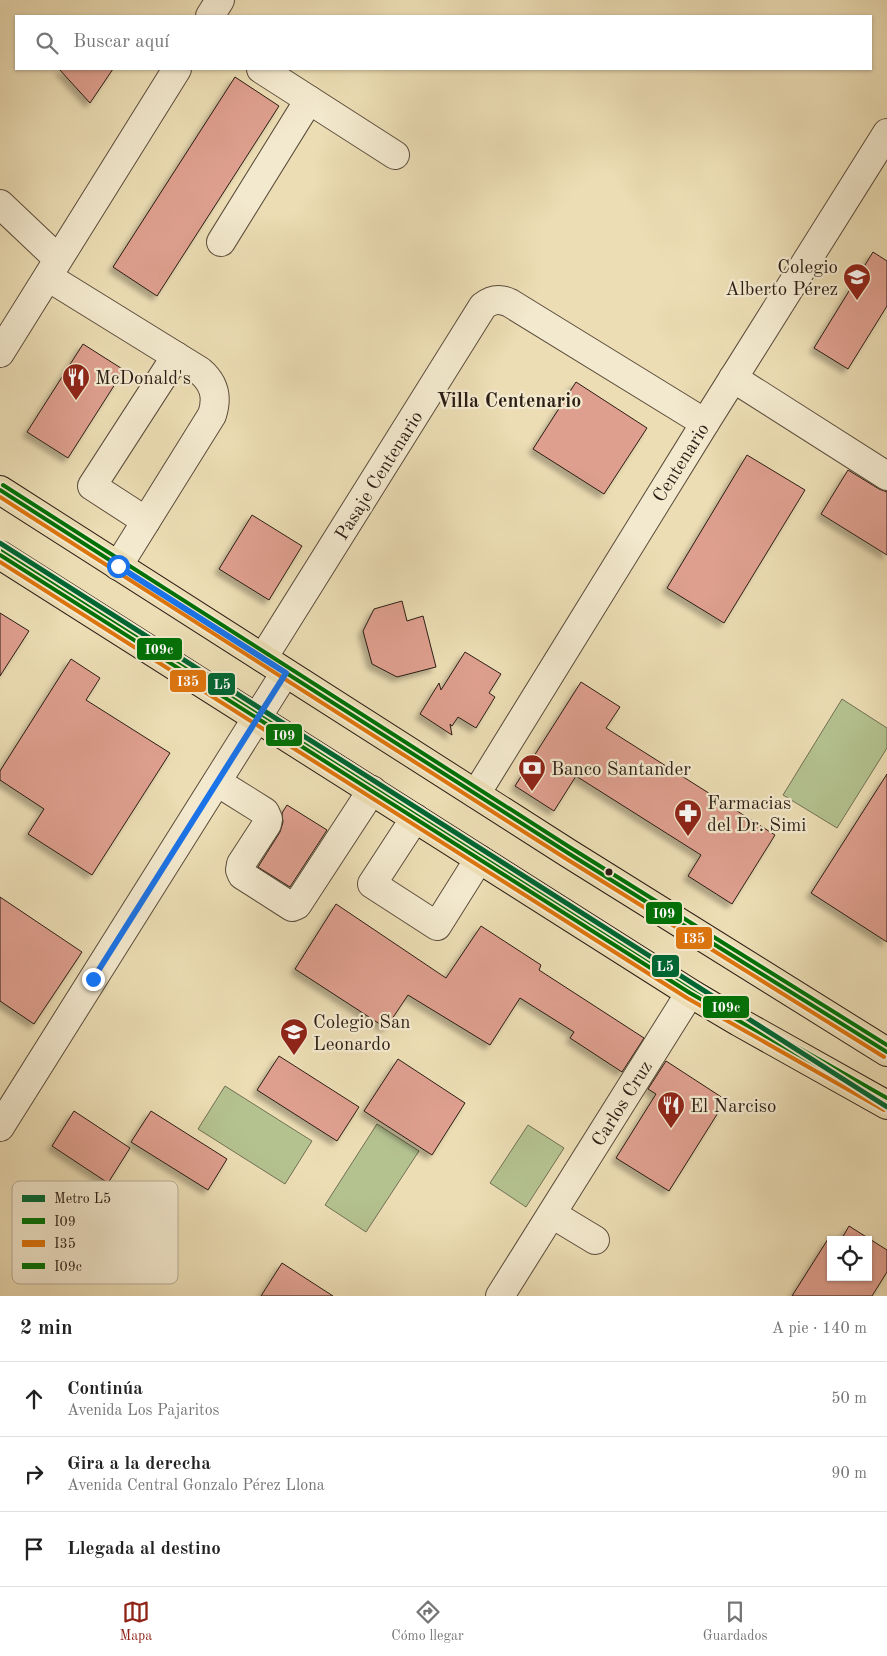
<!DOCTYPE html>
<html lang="es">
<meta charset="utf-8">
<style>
:root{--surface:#fff;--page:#f2f2f2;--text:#222;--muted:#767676;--line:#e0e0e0;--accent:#8f2418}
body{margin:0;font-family:"Old Standard TT",serif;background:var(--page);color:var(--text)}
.controls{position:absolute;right:15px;bottom:15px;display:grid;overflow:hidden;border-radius:0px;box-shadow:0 1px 4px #0004}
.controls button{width:45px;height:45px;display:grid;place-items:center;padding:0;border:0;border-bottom:1px solid var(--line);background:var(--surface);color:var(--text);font:25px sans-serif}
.stop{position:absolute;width:15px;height:15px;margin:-11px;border:4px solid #1a73e8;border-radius:50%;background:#fff}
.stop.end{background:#1a73e8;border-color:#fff;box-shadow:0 1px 5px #0008}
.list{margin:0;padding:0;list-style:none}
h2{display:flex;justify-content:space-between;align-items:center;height:65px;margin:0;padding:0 20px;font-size:21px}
h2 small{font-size:16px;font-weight:400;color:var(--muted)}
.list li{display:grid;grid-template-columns:32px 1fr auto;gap:15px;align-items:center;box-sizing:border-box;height:75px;padding:0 20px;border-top:1px solid var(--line)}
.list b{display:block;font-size:19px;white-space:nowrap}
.list p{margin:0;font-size:16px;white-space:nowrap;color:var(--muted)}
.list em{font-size:16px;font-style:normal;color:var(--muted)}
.icon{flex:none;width:28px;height:28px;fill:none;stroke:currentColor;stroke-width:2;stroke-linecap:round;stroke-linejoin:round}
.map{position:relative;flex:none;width:887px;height:1296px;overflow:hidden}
.search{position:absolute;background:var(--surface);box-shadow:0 1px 4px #0004;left:15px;right:15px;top:15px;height:55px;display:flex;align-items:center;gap:12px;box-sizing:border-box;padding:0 18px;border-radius:0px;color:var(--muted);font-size:19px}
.sheet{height:290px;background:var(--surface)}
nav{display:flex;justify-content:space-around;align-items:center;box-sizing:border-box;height:70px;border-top:1px solid var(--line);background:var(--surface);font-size:14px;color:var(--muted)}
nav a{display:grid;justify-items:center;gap:2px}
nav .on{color:var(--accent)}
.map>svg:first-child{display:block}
.green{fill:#b4c290;stroke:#707052}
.building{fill:#de9f8e;stroke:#2b1d14;filter:url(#shadow)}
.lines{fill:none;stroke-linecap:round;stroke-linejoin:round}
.minor-casing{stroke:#5b4d3c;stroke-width:30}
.major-casing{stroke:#2b1d14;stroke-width:30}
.minor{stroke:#f3e9ce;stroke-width:28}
.major{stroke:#ecddb4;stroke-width:28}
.bus-1-casing{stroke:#f3e9ce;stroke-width:8}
.bus-2-casing{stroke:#f3e9ce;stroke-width:8}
.bus-3-casing{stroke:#f3e9ce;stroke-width:8}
.bus-1{stroke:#007106;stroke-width:4}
.bus-2{stroke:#dd750e;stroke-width:4}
.bus-3{stroke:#007106;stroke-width:4}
.metro-1-casing{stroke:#f3e9ce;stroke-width:9}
.metro-1{stroke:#063;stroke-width:5}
.route{stroke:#1a73e8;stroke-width:6}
.bus-dot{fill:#2b1d14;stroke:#f3e9ce;stroke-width:2}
.labels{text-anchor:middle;stroke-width:4.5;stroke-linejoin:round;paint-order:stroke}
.poi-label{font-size:19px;fill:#2b1d14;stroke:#f3e9ce;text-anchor:start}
.street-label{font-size:19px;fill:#2b1d14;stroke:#f3e9ce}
.neighbourhood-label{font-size:20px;font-weight:bold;fill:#2b1d14;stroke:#f3e9ce}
.key{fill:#f3e9ce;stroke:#b7ac96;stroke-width:1}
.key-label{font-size:14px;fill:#2b1d14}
.line-badge{stroke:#f3e9ce;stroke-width:2}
.badge-label{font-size:14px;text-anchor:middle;font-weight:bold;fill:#fff}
</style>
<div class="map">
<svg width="887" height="1296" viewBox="0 0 887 1296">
<defs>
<filter id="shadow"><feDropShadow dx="-4.5" dy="4.5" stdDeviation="2.5" flood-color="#0004"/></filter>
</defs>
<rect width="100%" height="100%" fill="#ecddb4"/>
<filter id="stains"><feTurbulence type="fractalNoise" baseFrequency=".004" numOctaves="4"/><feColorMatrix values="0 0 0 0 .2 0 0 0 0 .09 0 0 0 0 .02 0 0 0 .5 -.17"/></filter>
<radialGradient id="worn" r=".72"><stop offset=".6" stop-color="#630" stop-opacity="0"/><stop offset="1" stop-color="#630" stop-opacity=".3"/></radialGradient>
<g class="green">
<polygon points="842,699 887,728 887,748 837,828 783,795"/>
<polygon points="225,1086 312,1141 285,1184 198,1129"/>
<polygon points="377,1124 419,1151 366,1232 325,1205"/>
<polygon points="528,1125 564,1148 526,1207 490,1183"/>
</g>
<g class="building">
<polygon points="59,69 113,69 90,103"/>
<polygon points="235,77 279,106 157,296 113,267"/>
<polygon points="873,252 887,261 887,306 848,369 814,348"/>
<polygon points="83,344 124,370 68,458 27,432"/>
<polygon points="576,382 647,428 604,494 533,449"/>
<polygon points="747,455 805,490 724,623 667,588"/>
<polygon points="848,470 879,489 887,492 887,555 821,514"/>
<polygon points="252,515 302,546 269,600 219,569"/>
<polygon points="402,601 407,621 423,616 436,667 397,677 372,664 363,631 374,609"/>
<polygon points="0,613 29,631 0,676"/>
<polygon points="465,652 501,674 489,693 495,697 476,728 458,717 452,726 450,724 452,735 420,714 439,683 441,690"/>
<polygon points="71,659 100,678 86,700 170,753 92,875 28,834 44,809 0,780 0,771"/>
<polygon points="581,682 620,707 606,728 775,835 732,904 688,876 701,855 576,776 554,811 515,786"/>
<polygon points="887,774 887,942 811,893"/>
<polygon points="287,805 327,830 290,887 258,867 280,832 283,822 282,813"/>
<polygon points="0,897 82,952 34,1024 0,1001"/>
<polygon points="336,904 446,978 481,926 541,965 539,970 644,1038 622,1072 570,1038 574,1032 520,998 490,1045 408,995 386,1028 295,969"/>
<polygon points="279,1056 359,1107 337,1141 257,1090"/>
<polygon points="398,1059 465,1103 432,1155 364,1111"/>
<polygon points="666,1061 726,1100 669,1191 616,1158 656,1094 648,1089"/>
<polygon points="74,1111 130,1148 108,1183 52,1146"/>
<polygon points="151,1111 227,1159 208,1190 131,1142"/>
<polygon points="849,1226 887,1250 887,1272 872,1296 792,1296 828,1239 831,1241 831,1277 868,1277 868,1240 841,1240"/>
<polygon points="282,1263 333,1296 261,1296"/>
</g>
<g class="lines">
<g class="minor-casing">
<g id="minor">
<polyline points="210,16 220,0"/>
<polyline points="261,69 395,155"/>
<polyline points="0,204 58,259"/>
<polyline points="221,242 309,100"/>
<path d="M48,277l152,94c14,12 18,26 12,44l-94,151"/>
<polyline points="0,353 177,69"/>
<polyline points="733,378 887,476"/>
<polyline points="146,521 92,486 176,356"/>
<path d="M263,658l220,-352c9,-7 17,-8 27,-3l195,120"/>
<polyline points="217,782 265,812 268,819 267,824 241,864 240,870 242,875 292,907 297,905 372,790"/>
<polyline points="476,794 705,423 887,133"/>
<polyline points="415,818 372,884 437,926 479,859"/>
<polyline points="0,1127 285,673"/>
<polyline points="552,1214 595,1240"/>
<polyline points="500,1296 690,993"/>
</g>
</g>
<g class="major-casing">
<g id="major">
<polyline points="0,490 568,853 887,1052"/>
<polyline points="0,555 690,993 739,1022 887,1105"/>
</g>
</g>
<use href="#minor" class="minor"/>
<use href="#major" class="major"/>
<g class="bus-1-casing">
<g id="bus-1">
<polyline points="0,490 568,853 887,1052"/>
<polyline points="0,555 690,993 887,1105"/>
</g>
</g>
<g class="bus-2-casing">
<g id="bus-2">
<polyline points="0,497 565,858 884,1057"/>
<polyline points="0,562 687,998 884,1110"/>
</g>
</g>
<g class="bus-3-casing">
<g id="bus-3">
<polyline points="3,485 571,848 887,1045"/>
<polyline points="3,550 693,988 887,1098"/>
</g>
</g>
<use href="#bus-1" class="bus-1"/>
<use href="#bus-2" class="bus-2"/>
<use href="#bus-3" class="bus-3"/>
<g class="metro-1-casing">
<polyline id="metro-1" points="0,543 887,1107"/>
</g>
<use href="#metro-1" class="metro-1"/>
</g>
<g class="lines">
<polyline class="route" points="93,979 286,673 118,566"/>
</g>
<defs>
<g id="school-pin" transform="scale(1.4375)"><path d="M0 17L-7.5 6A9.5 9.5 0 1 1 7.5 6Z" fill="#8f2418" stroke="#f3e9ce"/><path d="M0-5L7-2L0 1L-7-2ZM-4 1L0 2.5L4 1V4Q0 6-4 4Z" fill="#fff"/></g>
<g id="restaurant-pin" transform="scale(1.4375)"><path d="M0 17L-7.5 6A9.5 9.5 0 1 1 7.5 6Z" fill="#8f2418" stroke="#f3e9ce"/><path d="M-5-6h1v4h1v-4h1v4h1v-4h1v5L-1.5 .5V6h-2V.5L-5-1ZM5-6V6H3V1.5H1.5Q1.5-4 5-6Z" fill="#fff"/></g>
<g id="bank-pin" transform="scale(1.4375)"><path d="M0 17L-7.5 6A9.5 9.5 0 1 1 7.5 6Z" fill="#8f2418" stroke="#f3e9ce"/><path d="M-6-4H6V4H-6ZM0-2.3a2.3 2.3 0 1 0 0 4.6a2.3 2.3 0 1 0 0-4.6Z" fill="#fff"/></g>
<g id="pharmacy-pin" transform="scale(1.4375)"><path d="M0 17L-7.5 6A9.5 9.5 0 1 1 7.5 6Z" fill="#8f2418" stroke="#f3e9ce"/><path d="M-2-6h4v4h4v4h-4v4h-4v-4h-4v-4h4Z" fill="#fff"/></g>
</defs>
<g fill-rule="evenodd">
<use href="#school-pin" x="857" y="277"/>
<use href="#restaurant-pin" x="76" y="377"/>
<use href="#bank-pin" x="532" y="768"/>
<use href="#pharmacy-pin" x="688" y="813"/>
<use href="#school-pin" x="294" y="1032"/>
<use href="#restaurant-pin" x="671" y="1105"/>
</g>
<circle class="bus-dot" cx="609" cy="872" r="4.5"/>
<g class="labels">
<g class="poi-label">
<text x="838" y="273" text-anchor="end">Colegio<tspan x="838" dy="22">Alberto Pérez</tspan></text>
<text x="95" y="384">McDonald's</text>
<text x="551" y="775">Banco Santander</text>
<text x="707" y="809">Farmacias<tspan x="707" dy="22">del Dr. Simi</tspan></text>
<text x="313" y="1028">Colegio San<tspan x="313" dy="22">Leonardo</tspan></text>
<text x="690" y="1112">El Narciso</text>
</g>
<g class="street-label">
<text transform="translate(680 462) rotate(-58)" y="7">Centenario</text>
<text transform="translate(378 475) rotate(-58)" y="7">Pasaje Centenario</text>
<text transform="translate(621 1103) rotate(-58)" y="7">Carlos Cruz</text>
</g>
<g class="neighbourhood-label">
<text x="509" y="407">Villa Centenario</text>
</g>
</g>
<rect x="12" y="1181" width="166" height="103" rx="8" class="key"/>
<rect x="22" y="1195" width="23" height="7" fill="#063"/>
<rect x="22" y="1218" width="23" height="6" fill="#007106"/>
<rect x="22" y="1240" width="23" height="7" fill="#dd750e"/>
<rect x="22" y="1263" width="23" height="6" fill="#007106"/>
<g class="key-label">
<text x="54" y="1203">Metro L5</text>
<text x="54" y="1226">I09</text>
<text x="54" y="1248">I35</text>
<text x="54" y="1271">I09c</text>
</g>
<g class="line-badge">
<rect x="136" y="637" width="47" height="24" rx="5" fill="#007106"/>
<rect x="169" y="669" width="38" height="24" rx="5" fill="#dd750e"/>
<rect x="207" y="672" width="29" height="24" rx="5" fill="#063"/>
<rect x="265" y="723" width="38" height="24" rx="5" fill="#007106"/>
<rect x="645" y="901" width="38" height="24" rx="5" fill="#007106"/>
<rect x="675" y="926" width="38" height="24" rx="5" fill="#dd750e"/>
<rect x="651" y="954" width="29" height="24" rx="5" fill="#063"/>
<rect x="702" y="995" width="48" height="24" rx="5" fill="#007106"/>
</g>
<g class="badge-label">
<text x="159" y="654">I09c</text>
<text x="188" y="686">I35</text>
<text x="222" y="689">L5</text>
<text x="284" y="740">I09</text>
<text x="664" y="918">I09</text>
<text x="694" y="943">I35</text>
<text x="665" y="971">L5</text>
<text x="726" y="1012">I09c</text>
</g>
<rect width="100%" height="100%" filter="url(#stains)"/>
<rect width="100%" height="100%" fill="url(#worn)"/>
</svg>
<div class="controls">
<button><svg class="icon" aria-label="locate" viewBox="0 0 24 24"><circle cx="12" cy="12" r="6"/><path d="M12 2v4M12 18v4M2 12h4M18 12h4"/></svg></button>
</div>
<div class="stop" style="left:118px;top:566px"></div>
<div class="stop end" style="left:93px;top:979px"></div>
<div class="search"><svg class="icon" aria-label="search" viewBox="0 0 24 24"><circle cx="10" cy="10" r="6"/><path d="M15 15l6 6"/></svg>Buscar aquí</div>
</div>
<section class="sheet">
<h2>2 min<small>A pie · 140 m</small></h2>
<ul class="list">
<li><svg class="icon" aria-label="ahead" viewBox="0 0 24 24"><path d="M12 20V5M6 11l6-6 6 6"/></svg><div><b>Continúa</b><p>Avenida Los Pajaritos</p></div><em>50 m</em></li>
<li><svg class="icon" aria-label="right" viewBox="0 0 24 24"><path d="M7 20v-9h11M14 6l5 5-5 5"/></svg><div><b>Gira a la derecha</b><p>Avenida Central Gonzalo Pérez Llona</p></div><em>90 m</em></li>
<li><svg class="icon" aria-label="arrive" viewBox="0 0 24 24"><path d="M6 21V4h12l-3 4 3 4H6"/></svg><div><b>Llegada al destino</b></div></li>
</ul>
</section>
<nav>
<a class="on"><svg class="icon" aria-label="map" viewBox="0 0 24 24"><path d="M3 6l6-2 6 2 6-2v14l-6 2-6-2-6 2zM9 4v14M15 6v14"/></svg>Mapa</a>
<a><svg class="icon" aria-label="directions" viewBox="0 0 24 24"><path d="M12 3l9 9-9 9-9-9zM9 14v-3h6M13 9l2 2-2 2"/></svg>Cómo llegar</a>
<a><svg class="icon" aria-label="saved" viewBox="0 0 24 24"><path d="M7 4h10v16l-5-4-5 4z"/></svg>Guardados</a>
</nav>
